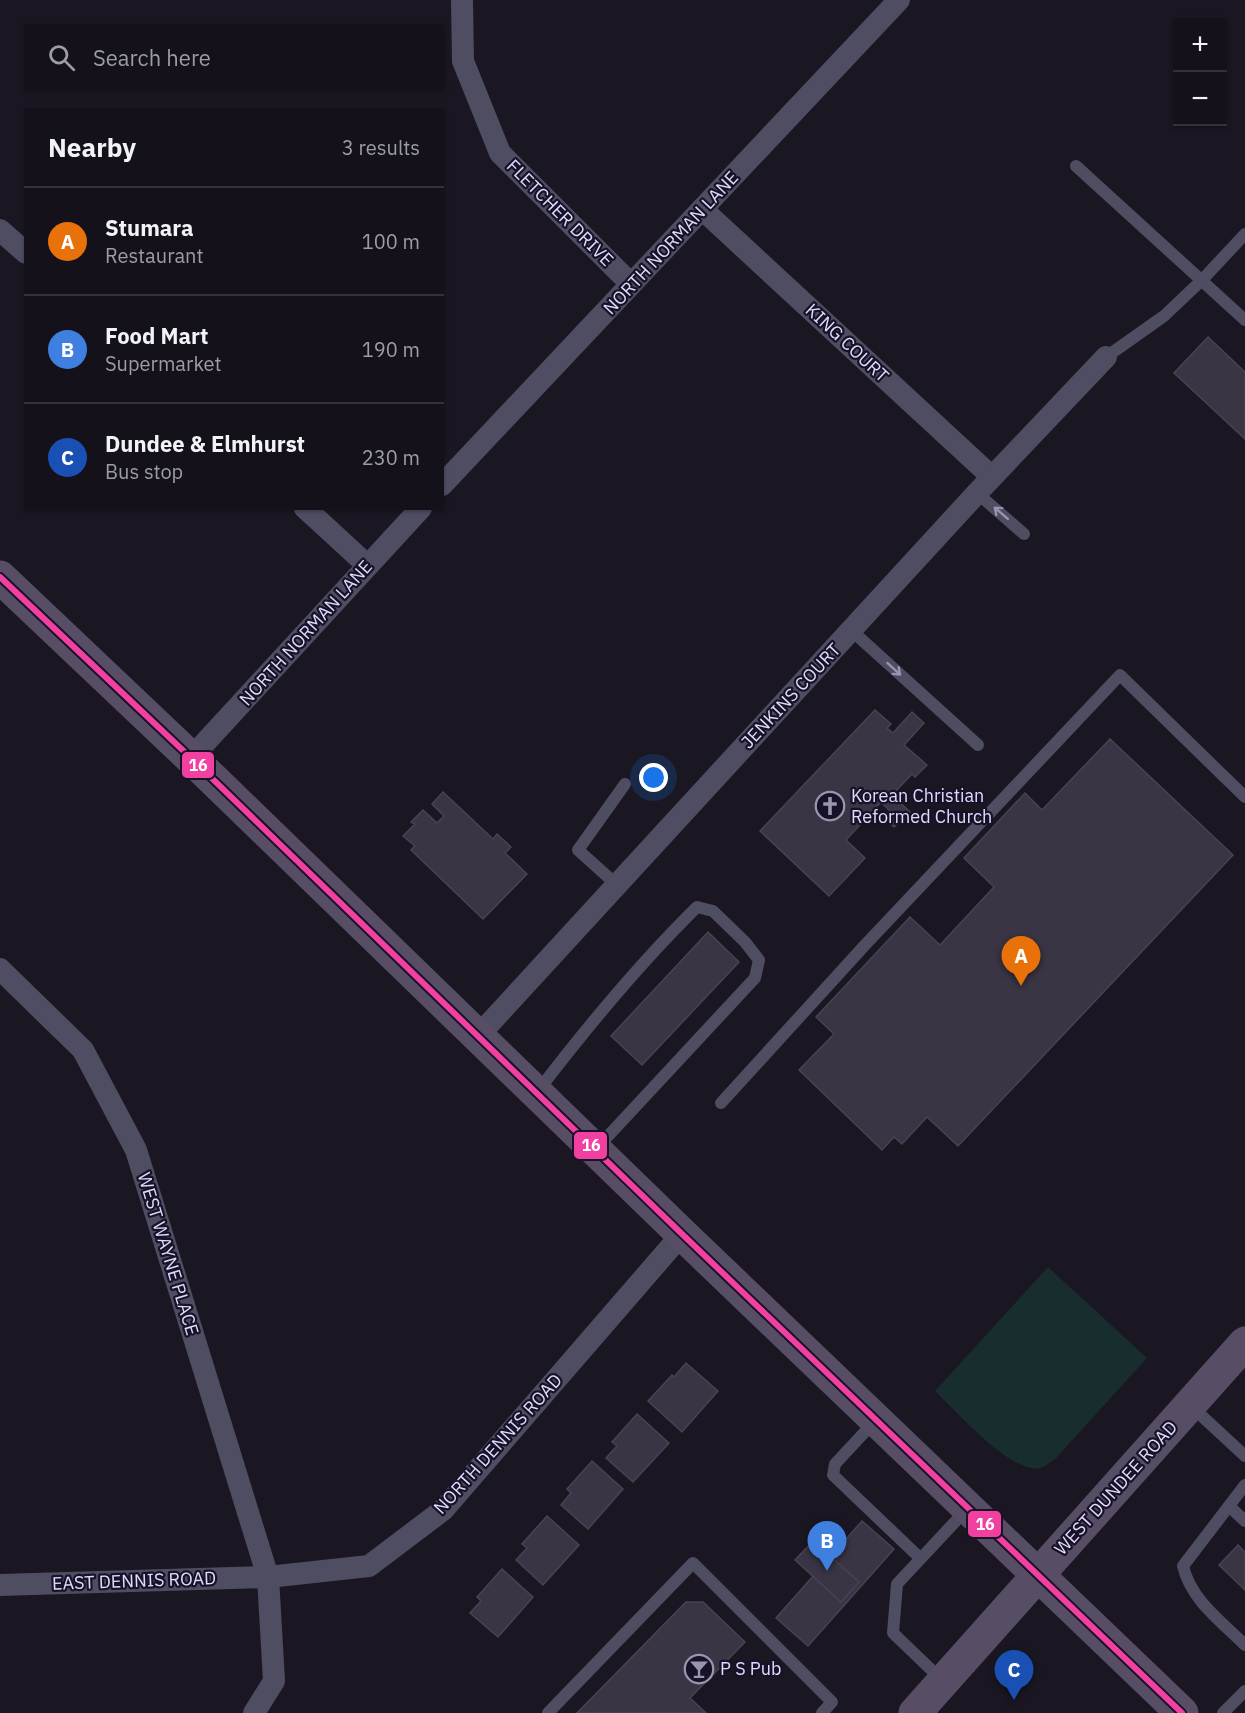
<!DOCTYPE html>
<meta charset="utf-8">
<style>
:root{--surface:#14111a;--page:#211f27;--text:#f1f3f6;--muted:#9d9da2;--line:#333139;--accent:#9b96b0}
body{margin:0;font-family:"IBM Plex Sans",sans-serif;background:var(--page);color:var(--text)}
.controls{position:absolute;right:18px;top:18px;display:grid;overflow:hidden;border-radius:0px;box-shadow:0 2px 4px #0004}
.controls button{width:54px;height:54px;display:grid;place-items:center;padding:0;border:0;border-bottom:2px solid var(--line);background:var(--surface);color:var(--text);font:30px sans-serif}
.you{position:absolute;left:654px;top:778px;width:21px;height:21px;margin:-15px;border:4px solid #fff;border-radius:50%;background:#1a73e8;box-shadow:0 0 0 9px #1a73e833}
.badge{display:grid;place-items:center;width:39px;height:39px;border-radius:50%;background:var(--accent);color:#fff;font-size:20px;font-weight:700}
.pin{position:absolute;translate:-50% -50px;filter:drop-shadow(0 2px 3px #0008)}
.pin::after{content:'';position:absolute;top:32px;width:21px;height:18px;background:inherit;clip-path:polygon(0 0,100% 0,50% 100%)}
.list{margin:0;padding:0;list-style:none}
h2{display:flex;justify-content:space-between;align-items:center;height:78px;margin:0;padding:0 24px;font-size:26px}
h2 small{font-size:20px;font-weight:400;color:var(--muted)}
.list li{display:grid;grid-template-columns:39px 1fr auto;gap:18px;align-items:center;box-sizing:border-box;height:108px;padding:0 24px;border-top:2px solid var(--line)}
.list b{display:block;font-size:22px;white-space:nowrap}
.list p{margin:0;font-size:20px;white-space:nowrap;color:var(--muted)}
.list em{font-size:20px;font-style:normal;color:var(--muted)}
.icon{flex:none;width:33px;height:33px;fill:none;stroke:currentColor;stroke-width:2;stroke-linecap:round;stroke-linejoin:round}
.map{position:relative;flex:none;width:1245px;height:1713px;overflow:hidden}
.search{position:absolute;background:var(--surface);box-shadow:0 2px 4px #0004;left:24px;top:24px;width:420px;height:66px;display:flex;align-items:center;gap:15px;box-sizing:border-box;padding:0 21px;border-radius:0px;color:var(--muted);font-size:22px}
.panel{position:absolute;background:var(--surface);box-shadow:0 2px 4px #0004;left:24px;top:108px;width:420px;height:402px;border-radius:0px}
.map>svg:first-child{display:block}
.green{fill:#172d2e}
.building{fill:#393544;stroke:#474355;stroke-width:1.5}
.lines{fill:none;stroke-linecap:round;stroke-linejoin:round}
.lane{stroke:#4f4d62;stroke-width:12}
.street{stroke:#4f4d62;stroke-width:22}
.primary{stroke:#574e66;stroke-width:33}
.bus-1-casing{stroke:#171227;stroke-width:10}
.bus-1{stroke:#f240a1;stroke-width:6}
.oneway{stroke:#9894af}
.labels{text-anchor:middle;stroke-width:4.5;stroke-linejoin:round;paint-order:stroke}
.street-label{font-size:18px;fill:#e0dbfc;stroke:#171227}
.poi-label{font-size:18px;fill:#e0dbfc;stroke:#171227;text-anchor:start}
.line-badge{stroke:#171227;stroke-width:2}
.badge-label{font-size:16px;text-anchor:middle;font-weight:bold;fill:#fff}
</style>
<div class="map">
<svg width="1245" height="1713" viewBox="0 0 1245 1713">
<rect width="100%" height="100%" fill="#1a1722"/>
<path class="green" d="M1048,1267l99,91 -91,100c-4,3 -11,9 -16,10 -28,7 -85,-58 -105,-77z"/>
<g class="building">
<polygon points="1208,337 1245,372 1245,439 1174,373"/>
<polygon points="875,710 891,724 887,728 893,733 912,712 924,723 904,745 927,765 915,777 912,774 892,795 910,812 894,827 884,818 890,811 881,802 846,840 865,858 829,896 760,831"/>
<polygon points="1110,739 1233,855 958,1146 927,1117 902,1144 894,1137 882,1150 799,1070 834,1034 816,1017 910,917 940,945 994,887 964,858 1025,793 1042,810"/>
<polygon points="443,792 493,839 497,834 511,847 505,853 527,874 483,919 411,850 415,846 403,836 415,824 411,822 423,810 437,823 444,816 432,804"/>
<polygon points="708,932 739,962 642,1065 611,1036"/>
<polygon points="686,1363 718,1391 682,1432 648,1401 672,1375 674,1377"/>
<polygon points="637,1414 669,1443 633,1482 606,1458 617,1446 612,1442"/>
<polygon points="592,1461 623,1489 588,1529 561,1505 571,1493 567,1489"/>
<polygon points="547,1516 579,1545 543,1585 516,1560 527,1548 522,1544"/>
<polygon points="862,1521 894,1549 808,1646 776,1618"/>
<polygon points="813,1541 859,1582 841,1602 795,1560"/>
<polygon points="1238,1545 1245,1552 1245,1590 1219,1565"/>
<polygon points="502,1569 533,1597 498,1637 470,1613 481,1601 477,1597"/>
<polygon points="686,1602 703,1602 745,1642 690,1698 706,1713 577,1713"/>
</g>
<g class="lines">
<g class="lane">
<polyline points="1076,166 1245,320"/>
<polyline points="1106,357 1164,316 1202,280 1245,234"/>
<polyline points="977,493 1024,534"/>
<polyline points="851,630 978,745"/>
<polyline points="617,885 578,850 625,784"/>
<path d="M538,1091c49,-64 101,-127 159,-184l16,4 32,31 14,18 -4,18 -159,171"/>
<polyline points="721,1103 865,945 1120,675 1245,797"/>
<polyline points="1191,1406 1245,1456"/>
<polyline points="875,1421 835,1464 833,1475 920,1558"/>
<path d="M1245,1485l-62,81c8,34 38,55 62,79"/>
<polyline points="1229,1506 1245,1521"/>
<polyline points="943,1681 893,1633 897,1584 968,1508"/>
<polyline points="548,1713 693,1563 832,1702 822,1713"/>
<polyline points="1223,1713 1245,1691"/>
</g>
<g class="street">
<polyline points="462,0 463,61 500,153 631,284"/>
<polyline points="702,209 992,477"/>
<polyline points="0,230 26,253"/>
<polyline points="442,485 899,0"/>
<polyline points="305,508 367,565"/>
<polyline points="191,758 421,508"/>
<polyline points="0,969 83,1050 136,1150 268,1577 274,1681 254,1713"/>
<polyline points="478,1036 977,493 1106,357"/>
<polyline points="0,1585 268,1577 369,1566 443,1510 682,1234"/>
</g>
<g class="primary">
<polyline points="0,577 191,758 682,1234 1182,1713"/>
<polyline points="915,1713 1245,1343"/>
</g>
<g class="bus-1-casing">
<polyline id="bus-1" points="0,577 191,758 682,1234 1182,1713"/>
</g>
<use href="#bus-1" class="bus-1"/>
</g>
<defs><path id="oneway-shaft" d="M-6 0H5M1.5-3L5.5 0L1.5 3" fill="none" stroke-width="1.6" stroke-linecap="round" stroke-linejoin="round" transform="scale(1.5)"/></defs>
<g class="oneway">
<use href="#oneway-shaft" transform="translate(1001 513) rotate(-139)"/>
<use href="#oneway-shaft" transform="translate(894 669) rotate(42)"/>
</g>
<defs>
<g id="church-ring" transform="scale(1.5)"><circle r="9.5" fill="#171227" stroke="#9b96b0" stroke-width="1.5"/><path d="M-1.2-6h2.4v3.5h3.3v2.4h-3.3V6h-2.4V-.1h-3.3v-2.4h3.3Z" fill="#9b96b0"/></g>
<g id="bar-ring" transform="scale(1.5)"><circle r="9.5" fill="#171227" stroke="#9b96b0" stroke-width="1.5"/><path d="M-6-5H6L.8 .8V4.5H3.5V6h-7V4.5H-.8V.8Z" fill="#9b96b0"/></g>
</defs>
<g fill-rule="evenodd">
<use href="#church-ring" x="830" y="806"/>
<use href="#bar-ring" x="699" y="1669"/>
</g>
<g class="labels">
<g class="street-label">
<text transform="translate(560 213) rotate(45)" y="6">FLETCHER DRIVE</text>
<text transform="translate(671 243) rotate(-47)" y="6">NORTH NORMAN LANE</text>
<text transform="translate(847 343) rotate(43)" y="6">KING COURT</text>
<text transform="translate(306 633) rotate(-48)" y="6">NORTH NORMAN LANE</text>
<text transform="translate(791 696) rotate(-47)" y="6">JENKINS COURT</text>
<text transform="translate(168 1254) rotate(73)" y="6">WEST WAYNE PLACE</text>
<text transform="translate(498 1444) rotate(-48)" y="6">NORTH DENNIS ROAD</text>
<text transform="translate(1116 1488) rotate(-48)" y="6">WEST DUNDEE ROAD</text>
<text transform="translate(134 1581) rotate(-2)" y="6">EAST DENNIS ROAD</text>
</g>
<g class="poi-label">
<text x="851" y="802">Korean Christian<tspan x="851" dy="21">Reformed Church</tspan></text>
<text x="720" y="1675">P S Pub</text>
</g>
</g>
<g class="line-badge">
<rect x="181" y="751" width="34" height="28" rx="6" fill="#f240a1"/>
<rect x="573" y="1131" width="35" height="29" rx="6" fill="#f240a1"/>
<rect x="967" y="1510" width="35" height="28" rx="6" fill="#f240a1"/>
</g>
<g class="badge-label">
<text x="198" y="771">16</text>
<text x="591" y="1151">16</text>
<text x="985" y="1530">16</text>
</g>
</svg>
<div class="controls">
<button>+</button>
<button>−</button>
</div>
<div class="you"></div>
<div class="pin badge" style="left:1021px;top:986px;background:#e8710a">A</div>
<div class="pin badge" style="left:827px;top:1571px;background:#3f7fe0">B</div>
<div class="pin badge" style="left:1014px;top:1700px;background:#1a4fb4">C</div>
<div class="search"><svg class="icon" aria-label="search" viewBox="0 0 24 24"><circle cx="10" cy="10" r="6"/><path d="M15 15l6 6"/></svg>Search here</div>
<section class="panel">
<h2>Nearby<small>3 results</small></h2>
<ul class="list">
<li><span class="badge" style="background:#e8710a">A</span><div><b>Stumara</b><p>Restaurant</p></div><em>100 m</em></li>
<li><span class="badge" style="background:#3f7fe0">B</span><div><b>Food Mart</b><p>Supermarket</p></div><em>190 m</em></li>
<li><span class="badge" style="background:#1a4fb4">C</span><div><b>Dundee &amp; Elmhurst</b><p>Bus stop</p></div><em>230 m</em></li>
</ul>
</section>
</div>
